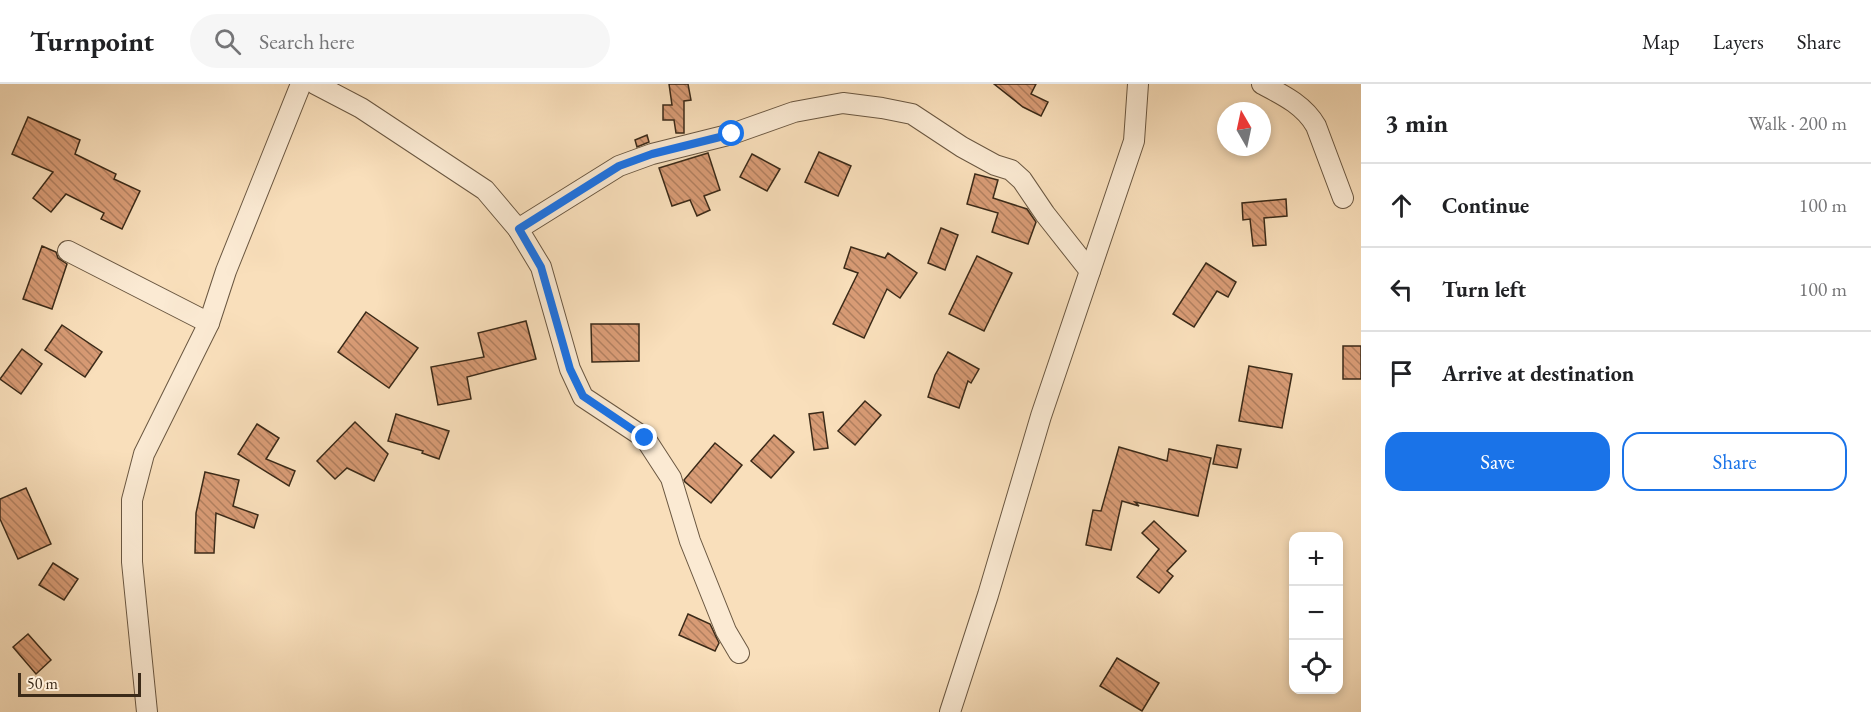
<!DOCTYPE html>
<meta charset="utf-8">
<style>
:root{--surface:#fff;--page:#f6f6f6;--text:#202124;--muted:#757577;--line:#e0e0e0;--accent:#1a73e8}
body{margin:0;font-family:"EB Garamond",serif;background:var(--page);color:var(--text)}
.controls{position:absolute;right:18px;bottom:18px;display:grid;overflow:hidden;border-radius:12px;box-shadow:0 3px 9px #0003}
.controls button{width:54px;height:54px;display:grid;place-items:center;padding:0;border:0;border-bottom:2px solid var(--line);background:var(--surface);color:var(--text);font:30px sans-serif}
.compass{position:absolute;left:1217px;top:18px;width:54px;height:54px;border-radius:50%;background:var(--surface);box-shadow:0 3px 9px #0003;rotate:351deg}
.scale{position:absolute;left:18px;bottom:15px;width:123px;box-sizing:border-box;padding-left:6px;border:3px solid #3b2a18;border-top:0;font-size:16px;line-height:21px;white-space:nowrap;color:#3b2a18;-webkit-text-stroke:4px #fbead3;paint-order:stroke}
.stop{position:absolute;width:18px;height:18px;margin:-14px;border:4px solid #1a73e8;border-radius:50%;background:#fff}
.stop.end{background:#1a73e8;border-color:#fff;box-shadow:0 2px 6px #0008}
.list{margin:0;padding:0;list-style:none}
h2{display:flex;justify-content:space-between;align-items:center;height:78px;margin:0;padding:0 24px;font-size:26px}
h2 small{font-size:20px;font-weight:400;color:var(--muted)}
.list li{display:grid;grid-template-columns:39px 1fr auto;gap:18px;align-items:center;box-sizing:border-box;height:84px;padding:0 24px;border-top:2px solid var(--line)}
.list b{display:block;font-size:22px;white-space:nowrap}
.list em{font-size:20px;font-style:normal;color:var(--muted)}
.actions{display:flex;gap:12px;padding:18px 24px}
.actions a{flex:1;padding:14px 0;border:2px solid var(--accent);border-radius:18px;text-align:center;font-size:21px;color:var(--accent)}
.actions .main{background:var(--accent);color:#fff}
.icon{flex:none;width:33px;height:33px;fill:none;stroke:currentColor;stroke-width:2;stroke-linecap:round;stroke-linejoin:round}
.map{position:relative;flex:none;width:1361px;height:628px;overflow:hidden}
header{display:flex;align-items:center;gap:36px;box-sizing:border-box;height:84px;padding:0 30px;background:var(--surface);border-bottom:2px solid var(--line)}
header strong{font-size:28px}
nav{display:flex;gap:33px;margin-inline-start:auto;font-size:21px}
.search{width:420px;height:54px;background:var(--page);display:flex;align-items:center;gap:15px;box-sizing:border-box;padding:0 21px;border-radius:33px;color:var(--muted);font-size:22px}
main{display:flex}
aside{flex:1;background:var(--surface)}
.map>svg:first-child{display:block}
.building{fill:url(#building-back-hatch);stroke:#3b2a18;stroke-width:1.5}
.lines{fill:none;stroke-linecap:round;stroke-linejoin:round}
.minor-casing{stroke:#6a5741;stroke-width:22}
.minor{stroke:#fbead3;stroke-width:20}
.route{stroke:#1a73e8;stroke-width:8}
</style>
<header>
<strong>Turnpoint</strong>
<div class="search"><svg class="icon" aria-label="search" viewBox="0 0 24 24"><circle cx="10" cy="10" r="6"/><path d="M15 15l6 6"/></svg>Search here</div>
<nav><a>Map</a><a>Layers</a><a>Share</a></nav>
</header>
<main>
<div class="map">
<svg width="1361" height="628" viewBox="0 0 1361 628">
<defs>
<pattern id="building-back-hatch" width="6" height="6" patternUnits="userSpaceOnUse" patternTransform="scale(1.5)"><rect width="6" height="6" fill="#d89b75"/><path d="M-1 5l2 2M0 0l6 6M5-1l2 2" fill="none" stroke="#b07f5f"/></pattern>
</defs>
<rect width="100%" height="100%" fill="#f9dfbb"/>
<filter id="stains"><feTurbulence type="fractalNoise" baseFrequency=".00333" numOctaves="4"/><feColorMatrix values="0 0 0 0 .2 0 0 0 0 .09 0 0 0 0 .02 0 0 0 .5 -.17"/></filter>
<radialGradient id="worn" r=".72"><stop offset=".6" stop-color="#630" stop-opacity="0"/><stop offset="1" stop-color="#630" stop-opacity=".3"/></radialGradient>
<g class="building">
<polygon points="669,0 688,0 691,16 684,17 684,49 676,49 674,36 663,36 663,21 672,21"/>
<polygon points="994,0 1036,0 1031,10 1048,18 1041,32 1023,23"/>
<polygon points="28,33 80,56 75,70 116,90 114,95 140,107 122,145 101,135 104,129 66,110 51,128 33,114 53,88 12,70"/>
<polygon points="647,51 649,58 637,63 635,56"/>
<polygon points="819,68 851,82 838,112 805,98"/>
<polygon points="708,69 720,106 704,112 710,126 697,132 690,116 672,122 659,84"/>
<polygon points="752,70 780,85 767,107 740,93"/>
<polygon points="975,90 998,96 993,114 1027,125 1036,138 1028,160 992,148 998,129 967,120"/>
<polygon points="1286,115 1287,132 1264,134 1266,161 1253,162 1250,135 1243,136 1242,119"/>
<polygon points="941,144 958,151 945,186 928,179"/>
<polygon points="42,162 56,168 58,174 67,180 52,225 23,215"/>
<polygon points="851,163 885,174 888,169 917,189 900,214 887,205 864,254 833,240 858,189 844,184"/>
<polygon points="977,172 1012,189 984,247 949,230"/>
<polygon points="1206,179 1236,198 1228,213 1217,207 1194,243 1173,230"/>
<polygon points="366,228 418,264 389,304 338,268"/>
<polygon points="526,237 536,275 467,293 471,315 438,321 431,283 484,273 478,249"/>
<polygon points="591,240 639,240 639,277 592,278"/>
<polygon points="62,241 102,268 85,293 45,266"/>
<rect x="1343" y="262" width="18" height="33"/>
<polygon points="22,265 42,280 21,310 0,295"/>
<polygon points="948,268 979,285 971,299 968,297 959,324 928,313 935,291"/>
<polygon points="1249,282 1292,290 1282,344 1239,337"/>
<polygon points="865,317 881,331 855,361 838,347"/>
<polygon points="823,328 828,364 814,366 809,330"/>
<polygon points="396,330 449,347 439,375 422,369 423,367 388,357"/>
<polygon points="355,338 388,370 374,397 347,384 335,395 317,377"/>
<polygon points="257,340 279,354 266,375 295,387 289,402 238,370"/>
<polygon points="774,351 794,368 771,394 751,377"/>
<polygon points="715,359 742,381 711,419 685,398 684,396"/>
<polygon points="1217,361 1241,365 1237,384 1213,380"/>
<polygon points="1119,363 1167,377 1169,365 1211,374 1198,432 1135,418 1139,422 1122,417 1111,466 1086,461 1093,426 1101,427"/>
<polygon points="205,388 239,396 233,422 258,431 254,444 216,429 214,469 195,469 196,429"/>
<polygon points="26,404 51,460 18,475 0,435 0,415"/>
<polygon points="1154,437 1186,467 1167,487 1173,492 1159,509 1137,493 1159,465 1142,449"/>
<polygon points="53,479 78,495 64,516 39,501"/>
<polygon points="688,530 710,540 719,559 715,567 679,551"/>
<polygon points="28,550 51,576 36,590 13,563"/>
<polygon points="1117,574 1159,599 1142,627 1100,602"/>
</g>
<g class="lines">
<g class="minor-casing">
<g id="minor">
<polyline points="315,0 361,24 485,106 518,145 541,183 570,285 583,313 645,354 671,394 690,457 726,547 739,569"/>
<path d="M1262,0c21,11 42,21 54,42l27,72"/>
<polyline points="518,145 619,82 652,70 732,50 794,28 843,19 882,24 912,30 962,63 995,81 1011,86 1022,96 1045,130 1090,187"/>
<polyline points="68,167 209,239"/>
<polyline points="147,628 132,478 132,416 144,370 209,239 226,187 301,0"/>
<polyline points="950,628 988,511 1041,332 1134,57 1138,0"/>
</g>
</g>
<use href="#minor" class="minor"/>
</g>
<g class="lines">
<polyline class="route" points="645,354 583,312 570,285 541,183 519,145 619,82 652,70 732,50"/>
</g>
<rect width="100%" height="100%" filter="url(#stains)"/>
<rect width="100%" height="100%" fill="url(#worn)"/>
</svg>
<div class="controls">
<button>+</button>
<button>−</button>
<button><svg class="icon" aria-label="locate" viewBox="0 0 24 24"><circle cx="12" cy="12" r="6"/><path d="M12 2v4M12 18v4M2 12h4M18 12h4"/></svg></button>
</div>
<svg class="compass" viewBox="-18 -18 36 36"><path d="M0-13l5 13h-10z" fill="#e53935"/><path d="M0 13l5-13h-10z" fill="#757577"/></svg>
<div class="scale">50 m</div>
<div class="stop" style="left:732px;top:50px"></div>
<div class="stop end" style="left:645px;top:354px"></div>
</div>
<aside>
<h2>3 min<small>Walk · 200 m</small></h2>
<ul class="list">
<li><svg class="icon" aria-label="ahead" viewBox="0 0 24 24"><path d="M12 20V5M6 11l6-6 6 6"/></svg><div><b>Continue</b></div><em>100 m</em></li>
<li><svg class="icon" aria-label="left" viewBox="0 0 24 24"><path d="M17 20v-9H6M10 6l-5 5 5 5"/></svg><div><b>Turn left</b></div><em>100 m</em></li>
<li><svg class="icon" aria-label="arrive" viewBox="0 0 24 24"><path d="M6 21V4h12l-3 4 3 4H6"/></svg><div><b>Arrive at destination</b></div></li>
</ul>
<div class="actions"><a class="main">Save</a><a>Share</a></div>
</aside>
</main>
